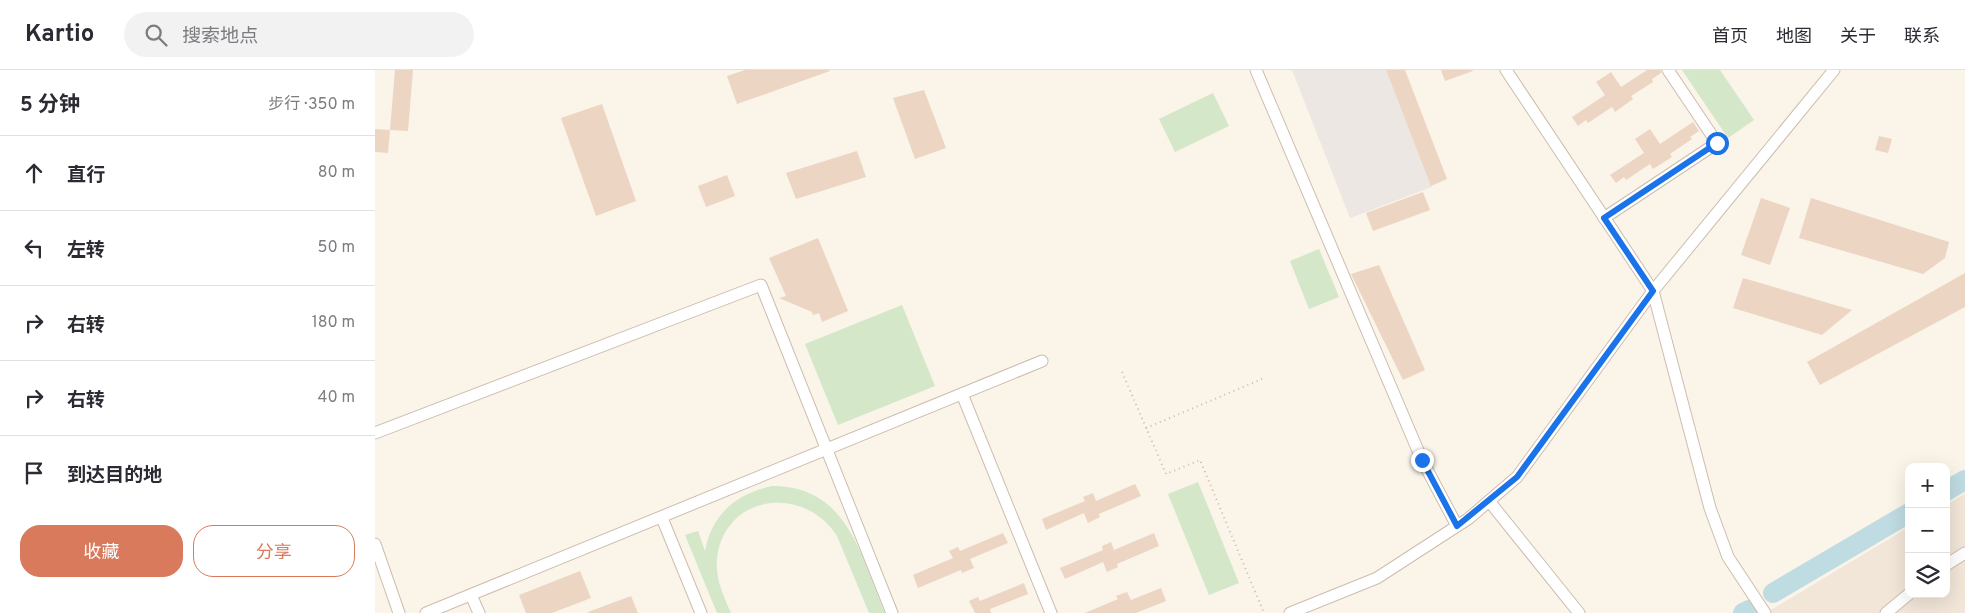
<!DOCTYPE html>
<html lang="zh">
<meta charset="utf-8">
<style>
:root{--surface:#fff;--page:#f2f2f3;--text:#2b2b33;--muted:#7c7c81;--line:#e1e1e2;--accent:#d87a5b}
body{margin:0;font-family:Overpass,"Noto Sans SC",sans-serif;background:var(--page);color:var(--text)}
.controls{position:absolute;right:15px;bottom:15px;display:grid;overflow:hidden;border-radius:10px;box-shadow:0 5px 20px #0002}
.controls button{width:45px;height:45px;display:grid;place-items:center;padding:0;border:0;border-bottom:1px solid var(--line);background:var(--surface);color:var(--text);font:25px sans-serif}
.stop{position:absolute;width:15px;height:15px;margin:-11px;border:4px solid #1a73e8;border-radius:50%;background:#fff}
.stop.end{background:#1a73e8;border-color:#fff;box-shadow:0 1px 5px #0008}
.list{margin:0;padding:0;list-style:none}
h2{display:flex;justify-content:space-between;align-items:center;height:65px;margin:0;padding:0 20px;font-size:21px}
h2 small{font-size:16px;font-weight:400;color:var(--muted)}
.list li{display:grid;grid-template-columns:32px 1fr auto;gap:15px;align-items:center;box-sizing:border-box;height:75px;padding:0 20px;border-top:1px solid var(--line)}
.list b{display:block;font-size:19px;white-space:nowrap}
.list em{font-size:16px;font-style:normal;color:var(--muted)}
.actions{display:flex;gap:10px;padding:15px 20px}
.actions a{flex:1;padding:11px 0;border:1px solid var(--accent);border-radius:20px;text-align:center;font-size:18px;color:var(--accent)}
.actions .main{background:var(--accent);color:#fff}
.icon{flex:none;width:28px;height:28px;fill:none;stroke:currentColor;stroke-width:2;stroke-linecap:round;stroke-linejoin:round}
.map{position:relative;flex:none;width:1590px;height:543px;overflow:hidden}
header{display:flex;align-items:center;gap:30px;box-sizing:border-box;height:70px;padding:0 25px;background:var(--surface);border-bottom:1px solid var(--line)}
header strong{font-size:24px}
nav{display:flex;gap:28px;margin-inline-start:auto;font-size:18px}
.search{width:350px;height:45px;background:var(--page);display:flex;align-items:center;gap:12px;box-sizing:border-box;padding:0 18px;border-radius:28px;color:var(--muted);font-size:19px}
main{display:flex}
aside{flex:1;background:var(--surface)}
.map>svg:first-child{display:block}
.residential{fill:#f1e6d8}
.industrial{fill:#ece7e2}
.green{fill:#d4e7c8}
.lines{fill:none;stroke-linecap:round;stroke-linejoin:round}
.river{stroke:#bfdce2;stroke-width:20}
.building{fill:#edd5c3}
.minor-casing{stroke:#ccbdb0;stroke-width:13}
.path{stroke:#d2b8a6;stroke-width:2;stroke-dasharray:1 4;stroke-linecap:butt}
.minor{stroke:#fff;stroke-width:11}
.route{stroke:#1a73e8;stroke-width:6}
</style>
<header>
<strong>Kartio</strong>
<div class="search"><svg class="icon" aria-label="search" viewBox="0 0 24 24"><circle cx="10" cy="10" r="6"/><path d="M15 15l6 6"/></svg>搜索地点</div>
<nav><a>首页</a><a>地图</a><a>关于</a><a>联系</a></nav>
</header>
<main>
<aside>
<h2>5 分钟<small>步行 · 350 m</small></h2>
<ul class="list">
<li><svg class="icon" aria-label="ahead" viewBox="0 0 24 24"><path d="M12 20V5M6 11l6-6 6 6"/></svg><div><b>直行</b></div><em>80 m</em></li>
<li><svg class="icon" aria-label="left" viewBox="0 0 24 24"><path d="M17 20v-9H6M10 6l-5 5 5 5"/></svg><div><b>左转</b></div><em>50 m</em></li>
<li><svg class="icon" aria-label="right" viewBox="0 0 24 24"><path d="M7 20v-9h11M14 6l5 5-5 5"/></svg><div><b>右转</b></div><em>180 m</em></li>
<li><svg class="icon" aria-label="right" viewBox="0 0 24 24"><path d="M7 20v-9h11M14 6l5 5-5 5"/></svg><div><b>右转</b></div><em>40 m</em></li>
<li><svg class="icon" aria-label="arrive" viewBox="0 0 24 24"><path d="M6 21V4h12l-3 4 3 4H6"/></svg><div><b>到达目的地</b></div></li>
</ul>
<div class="actions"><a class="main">收藏</a><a>分享</a></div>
</aside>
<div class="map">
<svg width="1590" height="543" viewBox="0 0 1590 543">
<rect width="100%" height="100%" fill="#faf4e9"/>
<polygon class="residential" points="1590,424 1590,543 1391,543 1534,457 1534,524 1571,524 1571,435"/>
<polygon class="industrial" points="917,0 1011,0 1057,117 975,148"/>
<g class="green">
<polygon points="1307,0 1345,0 1379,50 1353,68"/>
<polygon points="838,23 854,56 800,82 784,49"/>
<polygon points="944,179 964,227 934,239 915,191"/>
<polygon points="527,235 560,316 463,355 430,274"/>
<polygon points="823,412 864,513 834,525 793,424"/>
<path d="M397,416c76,0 88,69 113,127h-16l-32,-77c-32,-51 -112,-43 -120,22 -2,20 6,37 14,55h-14l-32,-78 13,-4 7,20c7,-37 31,-57 67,-65z"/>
</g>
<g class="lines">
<g class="river">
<polyline points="1571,421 1590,410"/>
<polyline points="1398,523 1534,443"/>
<polyline points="1368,543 1374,540"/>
</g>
</g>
<g class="building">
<polygon points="20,0 38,0 33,61 15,60"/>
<polygon points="370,0 454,0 455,1 362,34 352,6"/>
<polygon points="1011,0 1030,0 1072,109 1056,116"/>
<polygon points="1066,0 1097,0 1098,1 1070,11"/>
<polygon points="1272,0 1286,0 1286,3 1277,9 1278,12 1256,26 1258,29 1240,42 1237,37 1213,53 1211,50 1203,56 1197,47 1230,25 1221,12 1236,2 1246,17"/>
<polygon points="549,20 571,78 540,89 518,28"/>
<polygon points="227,34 261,131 221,146 186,48"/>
<polygon points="1318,52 1324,61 1315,67 1317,69 1295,84 1297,87 1278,99 1275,94 1251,110 1249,107 1241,113 1235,105 1269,83 1260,69 1275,59 1285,74"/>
<polygon points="0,59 15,60 13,83 0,82"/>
<polygon points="1504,66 1517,69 1513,83 1500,80"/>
<polygon points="482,81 491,107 421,129 411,103"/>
<polygon points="352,105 360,126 331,137 323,116"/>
<polygon points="1048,122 1055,140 998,161 991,143"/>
<polygon points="1386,128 1415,138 1395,195 1366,185"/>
<polygon points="1436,128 1574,172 1570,188 1548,204 1424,168"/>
<polygon points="443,168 473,241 447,252 444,243 438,245 437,242 404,228 411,226 394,188"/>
<polygon points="1004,195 1050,300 1028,310 976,204"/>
<polygon points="1590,203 1590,237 1445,315 1432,292"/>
<polygon points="1368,208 1477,240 1447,265 1358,238"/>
<polygon points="760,414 766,426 724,444 725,447 713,453 709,443 671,460 667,449 710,431 708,427 718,423 721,431"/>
<polygon points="628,463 633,473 595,489 599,498 587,503 586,500 543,518 538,505 578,488 574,481 583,477 585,481"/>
<polygon points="779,463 784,476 742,494 743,497 732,502 728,492 690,509 685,498 728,480 727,476 736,472 739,480"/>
<polygon points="205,501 216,528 177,543 151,543 144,525"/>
<polygon points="649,513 653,524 615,539 616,543 600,543 594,531 603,527 605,531"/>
<polygon points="786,518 791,531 761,543 710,543 743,529 741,526 752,522 756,530"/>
<polygon points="256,526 263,543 213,543 213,542"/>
</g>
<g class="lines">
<g class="minor-casing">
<g id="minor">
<polyline points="881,0 1047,390 1082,456"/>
<polyline points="1131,0 1278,221 1335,438 1353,487 1390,543"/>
<polyline points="1229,148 1342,73 1293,0"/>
<polyline points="587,324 676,543"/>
<polyline points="0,363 386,215 517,543"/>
<polyline points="1114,431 1204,543"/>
<polyline points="287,448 326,543"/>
<polyline points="0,474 24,543"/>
<polyline points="1571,495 1590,483"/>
<polyline points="96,525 104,543"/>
<polyline points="51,543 667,291"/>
<polyline points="915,543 1002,508 1093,449 1142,407 1278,221 1459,0"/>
<polyline points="1511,543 1534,524"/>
</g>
</g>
<g class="path">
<polyline points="747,302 791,404 825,390 889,543"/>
<polyline points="771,358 887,309"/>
</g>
<use href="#minor" class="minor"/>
</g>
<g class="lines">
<polyline class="route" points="1047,390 1082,456 1142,407 1278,221 1229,148 1342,73"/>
</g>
</svg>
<div class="controls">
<button>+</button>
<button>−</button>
<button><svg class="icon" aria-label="layers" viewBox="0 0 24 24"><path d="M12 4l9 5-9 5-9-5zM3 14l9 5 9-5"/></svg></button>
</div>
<div class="stop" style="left:1342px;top:73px"></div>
<div class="stop end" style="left:1047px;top:390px"></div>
</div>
</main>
